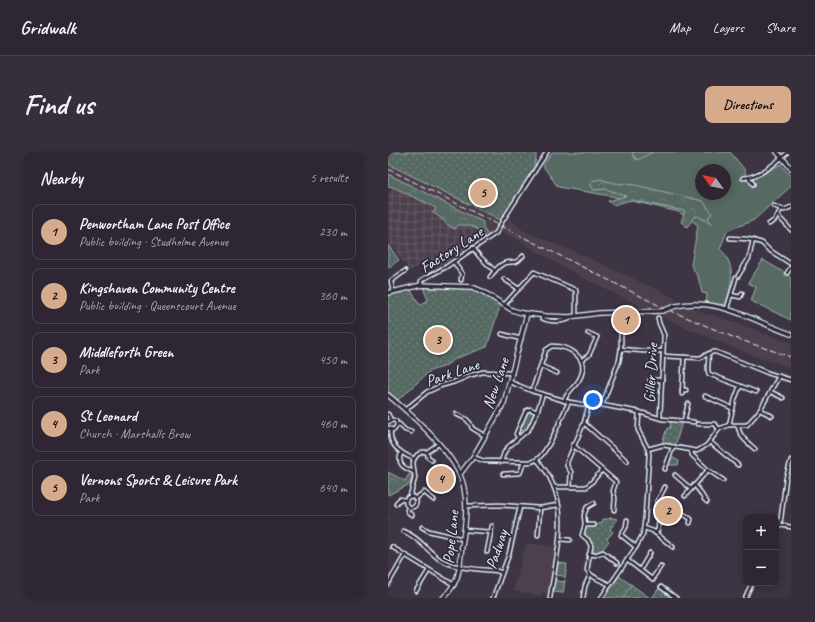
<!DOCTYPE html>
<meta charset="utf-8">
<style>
:root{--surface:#2e2733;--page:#362f3b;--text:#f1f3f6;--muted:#a7a5ac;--line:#49444e;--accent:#d6ab8b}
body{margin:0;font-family:Caveat,sans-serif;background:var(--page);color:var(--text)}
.controls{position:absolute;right:12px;bottom:12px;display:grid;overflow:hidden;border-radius:8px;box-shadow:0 2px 10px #0003}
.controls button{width:36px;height:36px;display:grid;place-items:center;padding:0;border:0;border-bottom:1px solid var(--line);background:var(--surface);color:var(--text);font:20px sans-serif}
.compass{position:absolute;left:307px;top:12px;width:36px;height:36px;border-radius:50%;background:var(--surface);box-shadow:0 2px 10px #0003;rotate:303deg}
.you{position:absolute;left:205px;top:248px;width:14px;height:14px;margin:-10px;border:3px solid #fff;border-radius:50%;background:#1a73e8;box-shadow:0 0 0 6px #1a73e833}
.badge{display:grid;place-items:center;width:26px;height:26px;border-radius:50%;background:var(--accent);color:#111;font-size:13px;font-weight:700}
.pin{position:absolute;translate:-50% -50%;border:2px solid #fff;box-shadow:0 1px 4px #0006}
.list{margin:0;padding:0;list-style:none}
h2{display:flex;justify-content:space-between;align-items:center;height:52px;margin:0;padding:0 16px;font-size:17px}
h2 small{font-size:13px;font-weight:400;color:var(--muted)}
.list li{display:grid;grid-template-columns:26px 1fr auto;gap:12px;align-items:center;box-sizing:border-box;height:56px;margin:0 8px 8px;padding:0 8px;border:1px solid var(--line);border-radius:8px}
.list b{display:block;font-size:15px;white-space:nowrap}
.list p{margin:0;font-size:13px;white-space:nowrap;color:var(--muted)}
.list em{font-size:13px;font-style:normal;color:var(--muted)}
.map{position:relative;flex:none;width:403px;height:446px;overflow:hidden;border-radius:8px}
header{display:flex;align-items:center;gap:24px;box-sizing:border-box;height:56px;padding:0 20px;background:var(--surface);border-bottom:1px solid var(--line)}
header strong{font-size:19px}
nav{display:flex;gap:22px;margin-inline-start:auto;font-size:14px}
.intro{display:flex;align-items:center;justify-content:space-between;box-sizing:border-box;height:96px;padding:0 24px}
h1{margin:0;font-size:28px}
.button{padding:10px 18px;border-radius:8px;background:var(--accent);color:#111;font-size:14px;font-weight:700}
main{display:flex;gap:24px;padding:0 24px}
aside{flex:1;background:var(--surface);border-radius:8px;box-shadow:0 2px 10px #0003}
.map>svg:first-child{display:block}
.built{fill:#4d404d}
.industrial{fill:url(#industrial-grid)}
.grass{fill:#566a63;stroke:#9faeae;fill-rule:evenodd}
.forest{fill:url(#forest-crowns);stroke:#9faeae}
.park{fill:url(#park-dots);stroke:#9faeae}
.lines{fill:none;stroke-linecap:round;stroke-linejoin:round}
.stream{stroke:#8f9bae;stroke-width:1}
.street-casing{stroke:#e8f1f8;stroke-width:5.5}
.secondary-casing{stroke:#e8f1f8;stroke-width:6}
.street{stroke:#2f2a3d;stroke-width:2.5}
.secondary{stroke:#2f2a3d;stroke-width:3.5}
.rail{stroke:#e8f1f8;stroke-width:1;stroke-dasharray:6 3;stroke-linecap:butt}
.secondary-bridge-casing{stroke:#e8f1f8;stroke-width:6;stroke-linecap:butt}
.secondary-bridge{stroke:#2f2a3d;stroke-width:3.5}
.labels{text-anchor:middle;stroke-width:3.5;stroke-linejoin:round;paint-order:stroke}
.street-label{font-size:16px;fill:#e8f1f8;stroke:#2f2a3d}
</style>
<header>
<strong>Gridwalk</strong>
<nav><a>Map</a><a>Layers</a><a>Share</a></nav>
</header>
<div class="intro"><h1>Find us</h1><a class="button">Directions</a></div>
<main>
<aside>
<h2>Nearby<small>5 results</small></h2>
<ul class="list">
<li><span class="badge">1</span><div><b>Penwortham Lane Post Office</b><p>Public building · Studholme Avenue</p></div><em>230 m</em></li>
<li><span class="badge">2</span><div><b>Kingshaven Community Centre</b><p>Public building · Queenscourt Avenue</p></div><em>360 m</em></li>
<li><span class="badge">3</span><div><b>Middleforth Green</b><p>Park</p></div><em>450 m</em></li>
<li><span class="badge">4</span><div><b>St Leonard</b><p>Church · Marshalls Brow</p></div><em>460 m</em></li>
<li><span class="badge">5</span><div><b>Vernons Sports &amp; Leisure Park</b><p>Park</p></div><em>640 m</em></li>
</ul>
</aside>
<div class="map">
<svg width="403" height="446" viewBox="0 0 403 446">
<defs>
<pattern id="industrial-grid" width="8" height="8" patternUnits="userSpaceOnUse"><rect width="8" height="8" fill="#4d404d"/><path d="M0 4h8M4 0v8" fill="none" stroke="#675c67"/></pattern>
<pattern id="forest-crowns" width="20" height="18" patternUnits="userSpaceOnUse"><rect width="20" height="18" fill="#566a63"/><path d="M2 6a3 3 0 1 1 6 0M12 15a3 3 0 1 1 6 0" fill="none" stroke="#6e807a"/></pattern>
<pattern id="park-dots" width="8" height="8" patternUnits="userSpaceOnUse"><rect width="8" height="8" fill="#566a63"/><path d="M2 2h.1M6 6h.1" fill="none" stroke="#6e807a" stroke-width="1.8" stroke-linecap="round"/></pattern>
</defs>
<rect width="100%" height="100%" fill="#3d3444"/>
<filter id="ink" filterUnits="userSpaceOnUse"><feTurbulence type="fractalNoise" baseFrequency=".025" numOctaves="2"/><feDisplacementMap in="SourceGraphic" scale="8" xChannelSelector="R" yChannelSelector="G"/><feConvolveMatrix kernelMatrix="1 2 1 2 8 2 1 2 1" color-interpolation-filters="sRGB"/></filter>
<g filter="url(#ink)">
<g class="built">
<polygon points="0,12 113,68 113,69 118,72 122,65 129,74 136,79 199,105 289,147 283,155 287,157 302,155 322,164 322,162 403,191 403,216 361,202 273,165 279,160 275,158 262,159 191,124 125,85 121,84 109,78 97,86 92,79 70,73 45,61 48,56 0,32"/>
<polygon points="138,391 169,395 160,442 154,441 153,444 125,439"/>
</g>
<polygon class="industrial" points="5,35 48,57 45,61 50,63 62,75 70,73 82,73 92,79 97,86 49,117 42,107 22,119 0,89 0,42"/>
<g class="grass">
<path d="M164,0h178l15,18 1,11 12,-4 23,-13 10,12v10l-37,34 -27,11 -7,18c3,3 7,7 8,11 7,14 2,30 -2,45l-20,-2 1,-9 -5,-1 -4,-16 -7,-12 7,-40 -19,-13 -68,-16 -53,-9 -15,-21zM313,18h24v24h-24z"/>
<polygon points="0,93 11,108 0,116"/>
<polygon points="375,108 397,121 403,126 403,168 363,149 368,135 360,131"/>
<path d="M141,259l5,1c1,8 -9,20 -16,23z"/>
<polygon points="283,305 291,309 290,313 280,313"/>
<polygon points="169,411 179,412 177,426 176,424 167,423"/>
<polygon points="166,427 169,427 169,429 175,430 177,428 175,441 164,440"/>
</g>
<g class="forest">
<polygon points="246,0 265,0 249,8 244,3"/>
<path d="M0,22l95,48c-1,6 2,9 6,14l-4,2c-8,-11 -13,-13 -27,-13l-3,4c-9,-3 -13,-12 -22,-16l3,-5 -43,-21 -5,-1z"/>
<polygon points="212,27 226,31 247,33 315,49 324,62 320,65 323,72 310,64 306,65 299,75 293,70 297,59 243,48 225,53 220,49 238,44 218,37 206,38 201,30"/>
<polygon points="0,320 17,329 21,322 24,324 22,332 0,343"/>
</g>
<g class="park">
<path d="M0,0h148c3,18 -25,52 -35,68l-113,-56z"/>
<polygon points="35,136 83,137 98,143 112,154 99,195 69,206 55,215 42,219 10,248 0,240 0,143 22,137 32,153 40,148"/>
<polygon points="283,269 294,270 287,294 274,291 279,276 282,276"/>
<polygon points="223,365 224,366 230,367 222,377 225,380 219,387 221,389 214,398 204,401 203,390 196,383 197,375 204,374 206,376 210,372 214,371 215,367 221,367"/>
<polygon points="231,424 262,446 215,446"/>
<polygon points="271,436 284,445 283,446 264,446"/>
</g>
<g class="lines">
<g class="stream">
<polyline points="0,368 1,368"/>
<polyline points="265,445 267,446"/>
<polyline points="235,446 244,432"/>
</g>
<g class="street-casing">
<g id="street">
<path d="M355,26c17,-1 33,-15 45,-26"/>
<polyline points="361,26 365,32"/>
<polyline points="386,54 396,58 403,55"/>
<polyline points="390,64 403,78"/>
<polyline points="381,72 387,68 393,57"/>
<polyline points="342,86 360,87 374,91 381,98 403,112"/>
<polyline points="85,96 92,105 107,119"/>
<polyline points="66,110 74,122 73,128"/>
<polyline points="399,121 403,115"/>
<polyline points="350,124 361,106 365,88"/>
<path d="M102,125c4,-5 8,-12 15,-14 9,-2 10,2 18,-7"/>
<polyline points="116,127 131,137"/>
<polyline points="33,133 33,129 37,126 58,115 108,81 115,68 159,0"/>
<polyline points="5,139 3,129 17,119"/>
<polyline points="343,143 352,145 354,141"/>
<polyline points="116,153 146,120 188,138 188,163"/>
<polyline points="339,156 348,126"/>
<path d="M154,164v2c6,4 20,4 27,1v-2"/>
<polyline points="270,166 271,171 276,183 272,265"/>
<polyline points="114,182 133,187"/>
<polyline points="233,197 255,199 275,199"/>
<path d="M320,202c2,7 -2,14 1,20l47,18"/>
<polyline points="275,204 312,206 324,200 328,200 380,221 403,228"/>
<polyline points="194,208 201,203 209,185 200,181"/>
<polyline points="153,214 169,221"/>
<polyline points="262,228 274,228"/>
<polyline points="122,230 144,239 181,250 193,252 214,253 251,260 274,267 306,270"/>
<polyline points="294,238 298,238"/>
<path d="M144,239l14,-41 6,-4c19,0 39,13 27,34 -5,8 -12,12 -15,21"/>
<polyline points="383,240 395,246"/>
<polyline points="294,242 296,205"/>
<polyline points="317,244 344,256"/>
<polyline points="214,253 231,209 233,197 233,160"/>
<polyline points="17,258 39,240 52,234 66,230 83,223 95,220 124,221"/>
<polyline points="372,258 384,264"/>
<polyline points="0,262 3,268"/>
<polyline points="68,262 78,267 82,271 84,276 97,284"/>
<polyline points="296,269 300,252"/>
<polyline points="0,270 5,268 8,269 9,273 6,278 0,276"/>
<polyline points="196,271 239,309"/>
<polyline points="310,272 327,272 331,277"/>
<polyline points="9,273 11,272 17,278 23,280"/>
<polyline points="341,273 347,247 352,234"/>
<path d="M350,274c1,10 10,17 17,23"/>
<path d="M3,278c-3,15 11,24 23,29"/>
<polyline points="130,285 128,282 138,259 142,257 149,260"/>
<polyline points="322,290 350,313"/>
<polyline points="185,293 228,330 225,339 227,346 226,358"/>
<polyline points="260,297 275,293 309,299 319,293 331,277 341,273 359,273 372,258 391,224"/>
<polyline points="303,298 304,303 320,318 335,328"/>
<polyline points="39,300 40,305 44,308"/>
<path d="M13,301c-4,12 3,15 13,19"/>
<path d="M85,305l11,4 46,1c2,0 4,-1 6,-2 12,-6 26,-45 33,-58"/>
<path d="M149,308c37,40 20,90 13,138"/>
<polyline points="113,310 116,301 119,296 141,277 149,260 155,242"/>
<polyline points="277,317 285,295"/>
<polyline points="115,322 132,321 136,310"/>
<polyline points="287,323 303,337"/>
<path d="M306,333c7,5 7,12 13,17"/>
<polyline points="166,335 198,335 203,331 214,318"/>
<polyline points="182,335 183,320 179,314 179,310 196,271 201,252"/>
<polyline points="277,335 269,350 277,354 283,354 303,367 302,371"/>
<polyline points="22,344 27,326 25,311 26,307 29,303 34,300 39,300 50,292"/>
<polyline points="297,344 320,318"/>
<circle cx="23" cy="350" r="5.5"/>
<polyline points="27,347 36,340 46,348"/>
<path d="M206,351l-7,4 -3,8 1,10 -3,10 6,5 3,6 -4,24c4,8 15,10 23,15"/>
<polyline points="8,352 9,350 12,347 17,348"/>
<polyline points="78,354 112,353 152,356 170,353"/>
<polyline points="21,355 19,358 21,361 24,363"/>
<polyline points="239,368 238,375 233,383 248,395"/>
<polyline points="197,373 206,373"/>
<polyline points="392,373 403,375"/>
<polyline points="34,375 41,379 75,387"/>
<polyline points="256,376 265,379 285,395"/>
<polyline points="76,378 103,380 99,400"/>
<polyline points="388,378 392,373 393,366 398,326 403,308"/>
<path d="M15,379c14,5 24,19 36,28 16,10 39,10 58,12l5,2"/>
<polyline points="103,380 104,374"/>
<polyline points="267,381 270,378 271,366 277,354"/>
<polyline points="150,383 152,356"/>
<polyline points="172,387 182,388"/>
<polyline points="4,395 66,433"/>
<polyline points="201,402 207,403 215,400 229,411"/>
<polyline points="239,408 265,428"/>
<polyline points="252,418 262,401"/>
<polyline points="264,427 273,414"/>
<polyline points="0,432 17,403"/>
<polyline points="273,435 288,446"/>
<polyline points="28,439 41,418"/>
<polyline points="105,446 121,402 132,355"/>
<polyline points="195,446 197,434 202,423"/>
<polyline points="213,446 248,395 255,382 257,365 261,303 260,297 250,278 251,260"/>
<polyline points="357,446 364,431"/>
</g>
</g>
<g class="secondary-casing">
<g id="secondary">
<polyline points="389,0 403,16"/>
<polyline points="0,141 33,133 84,135 94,139 124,158 134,161 158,164 181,165 211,161 274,159"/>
<path d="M288,154c42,-9 77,15 115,28"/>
<path d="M0,243c24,20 71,62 76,93 4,18 1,39 -2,58 -3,23 -1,34 -19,52"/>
<polyline points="72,322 85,305 116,251 139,162"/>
</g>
</g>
<use href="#street" class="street"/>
<use href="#secondary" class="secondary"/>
<polyline class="rail" points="0,17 274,155 347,186 403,205"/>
<g class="secondary-bridge-casing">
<polyline id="secondary-bridge" points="274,159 288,154"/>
</g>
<use href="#secondary-bridge" class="secondary-bridge"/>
</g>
</g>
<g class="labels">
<g class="street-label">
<text transform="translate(63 97) rotate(-33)" y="6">Factory Lane</text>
<text transform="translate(64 220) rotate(-19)" y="6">Park Lane</text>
<text transform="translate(262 221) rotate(-87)" y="6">Giller Drive</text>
<text transform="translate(107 231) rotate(-71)" y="6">New Lane</text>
<text transform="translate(62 385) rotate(-84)" y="6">Pope Lane</text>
<text transform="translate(108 397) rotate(-72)" y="6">Padway</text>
</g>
</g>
</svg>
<div class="controls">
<button>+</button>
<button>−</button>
</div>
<svg class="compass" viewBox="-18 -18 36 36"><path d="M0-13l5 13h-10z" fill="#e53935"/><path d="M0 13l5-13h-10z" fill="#a7a5ac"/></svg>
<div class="you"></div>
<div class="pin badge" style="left:238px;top:168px">1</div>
<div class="pin badge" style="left:280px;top:359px">2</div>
<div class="pin badge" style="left:50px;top:188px">3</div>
<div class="pin badge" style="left:53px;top:327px">4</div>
<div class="pin badge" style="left:95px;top:41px">5</div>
</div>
</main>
